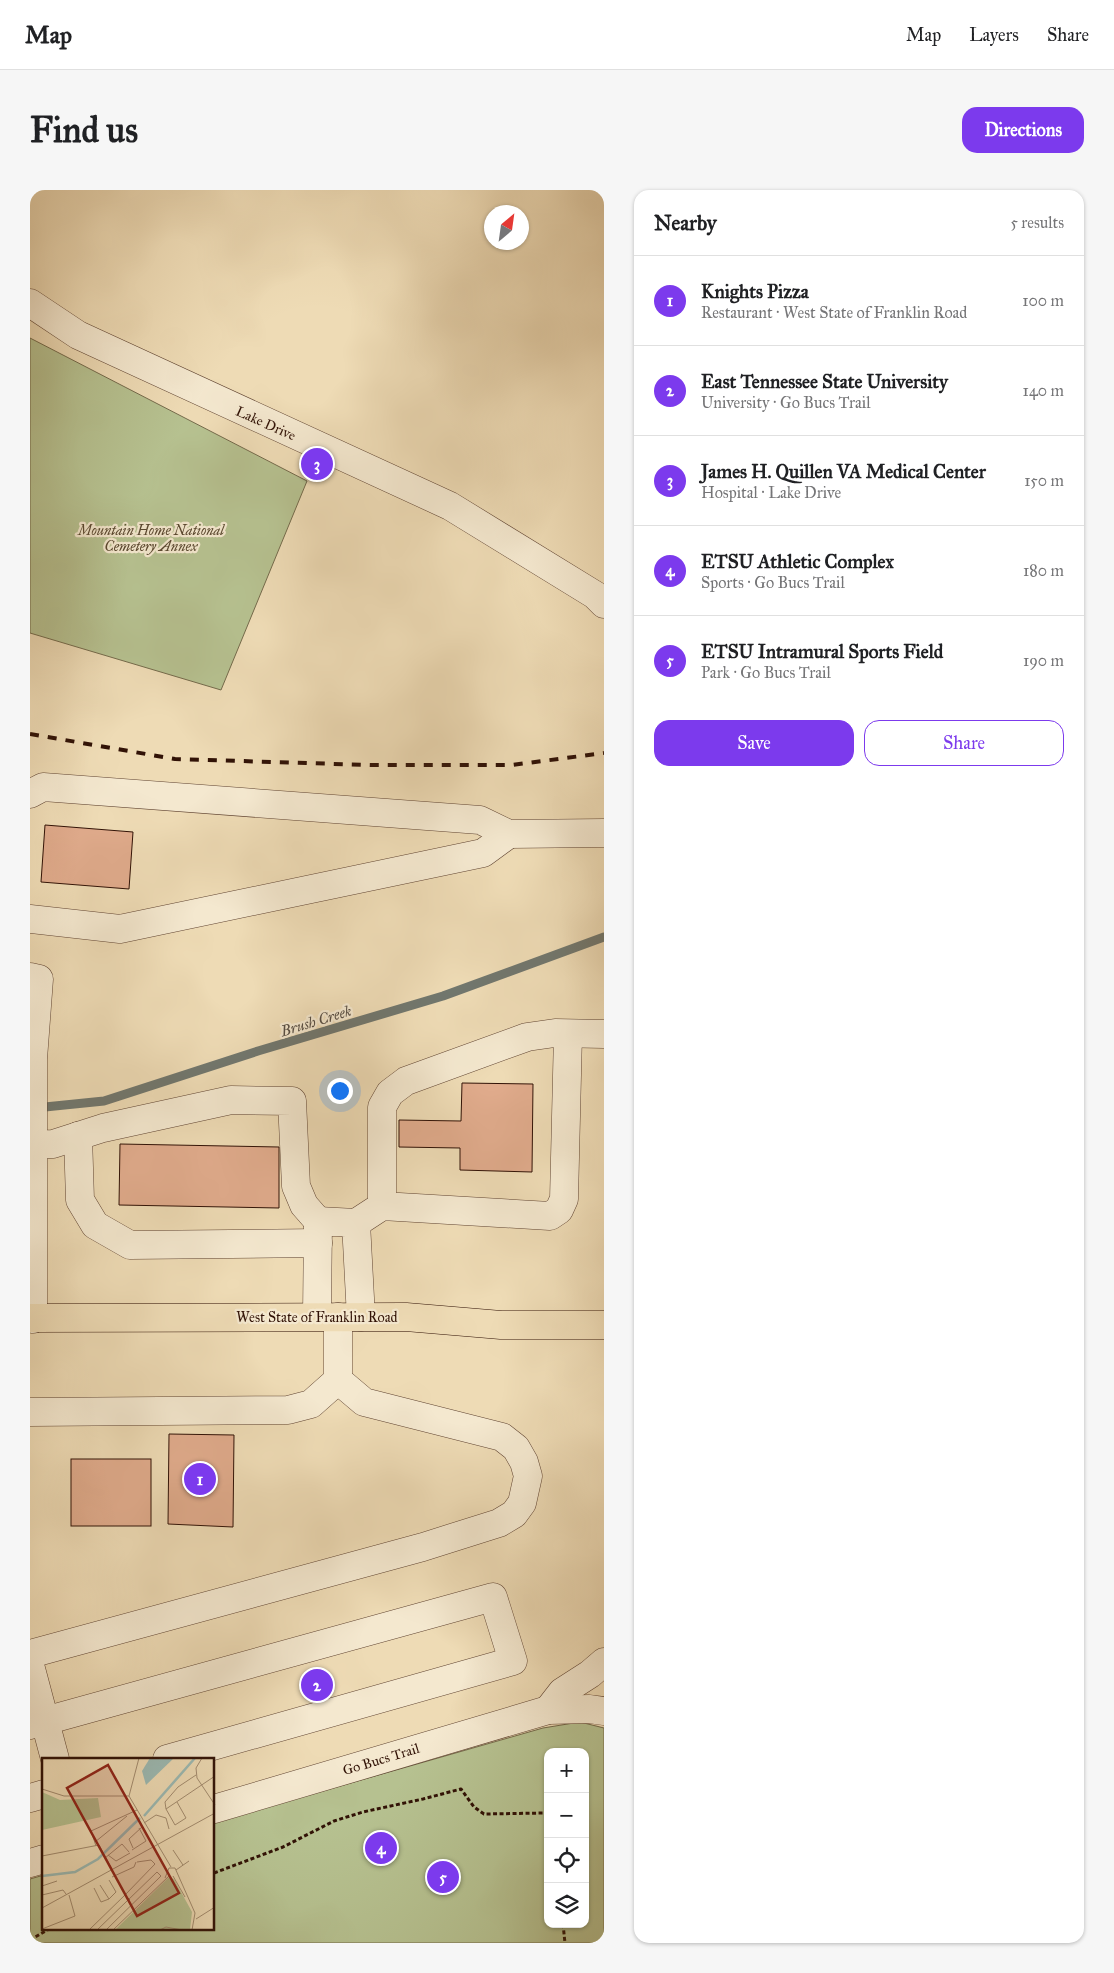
<!DOCTYPE html>
<meta charset="utf-8">
<style>
:root{--surface:#fff;--page:#f6f6f6;--text:#202124;--muted:#757577;--line:#e0e0e0;--accent:#7c3aed}
body{margin:0;font-family:"IM FELL Great Primer",serif;background:var(--page);color:var(--text)}
.controls{position:absolute;right:15px;bottom:15px;display:grid;overflow:hidden;border-radius:10px;box-shadow:0 1px 4px #0004}
.controls button{width:45px;height:45px;display:grid;place-items:center;padding:0;border:0;border-bottom:1px solid var(--line);background:var(--surface);color:var(--text);font:25px sans-serif}
.compass{position:absolute;left:454px;top:15px;width:45px;height:45px;border-radius:50%;background:var(--surface);box-shadow:0 1px 4px #0004;rotate:29deg}
.you{position:absolute;left:309px;top:900px;width:18px;height:18px;margin:-12px;border:4px solid #fff;border-radius:50%;background:#1a73e8;box-shadow:0 0 0 8px #1a73e833}
.badge{display:grid;place-items:center;width:32px;height:32px;border-radius:50%;background:var(--accent);color:#fff;font-size:16px;font-weight:700}
.pin{position:absolute;translate:-50% -50%;border:2px solid #fff;box-shadow:0 1px 5px #0006}
.list{margin:0;padding:0;list-style:none}
h2{display:flex;justify-content:space-between;align-items:center;height:65px;margin:0;padding:0 20px;font-size:21px}
h2 small{font-size:16px;font-weight:400;color:var(--muted)}
.list li{display:grid;grid-template-columns:32px 1fr auto;gap:15px;align-items:center;box-sizing:border-box;height:90px;padding:0 20px;border-top:1px solid var(--line)}
.list b{display:block;font-size:19px;white-space:nowrap}
.list p{margin:0;font-size:16px;white-space:nowrap;color:var(--muted)}
.list em{font-size:16px;font-style:normal;color:var(--muted)}
.actions{display:flex;gap:10px;padding:15px 20px}
.actions a{flex:1;padding:11px 0;border:1px solid var(--accent);border-radius:15px;text-align:center;font-size:18px;color:var(--accent)}
.actions .main{background:var(--accent);color:#fff}
.icon{flex:none;width:28px;height:28px;fill:none;stroke:currentColor;stroke-width:2;stroke-linecap:round;stroke-linejoin:round}
.map{position:relative;flex:none;width:574px;height:1753px;overflow:hidden;border-radius:15px}
header{display:flex;align-items:center;gap:30px;box-sizing:border-box;height:70px;padding:0 25px;background:var(--surface);border-bottom:1px solid var(--line)}
header strong{font-size:24px}
nav{display:flex;gap:28px;margin-inline-start:auto;font-size:18px}
.intro{display:flex;align-items:center;justify-content:space-between;box-sizing:border-box;height:120px;padding:0 30px}
h1{margin:0;font-size:35px}
.button{padding:12px 22px;border-radius:15px;background:var(--accent);color:#fff;font-size:18px;font-weight:700}
main{display:flex;gap:30px;padding:0 30px}
aside{flex:1;background:var(--surface);border-radius:15px;box-shadow:0 1px 4px #0004}
.map>svg:first-child{display:block}
.green{fill:#b6c190;stroke:#746a4b;fill-rule:evenodd}
.lines{fill:none;stroke-linecap:round;stroke-linejoin:round}
.stream{stroke:#71776e;stroke-width:9}
.building{fill:#e0ab8c;stroke:#311206}
.minor-casing{stroke:#604432;stroke-width:29}
.highway-casing{stroke:#311206;stroke-width:29}
.path{stroke:#311206;stroke-width:3;stroke-dasharray:4 2.5;stroke-linecap:butt}
.minor{stroke:#f4e8cf;stroke-width:28}
.highway{stroke:#eedbb5;stroke-width:28}
.rail{stroke:#311206;stroke-width:4;stroke-dasharray:9 9;stroke-linecap:butt}
.labels{text-anchor:middle;stroke-width:4.5;stroke-linejoin:round;paint-order:stroke}
.street-label{font-size:14px;fill:#311206;stroke:#f4e8cf}
.park-label{font-size:14px;font-style:italic;fill:#59472f;stroke:#f4e8cf}
.water-label{font-size:15px;font-style:italic;fill:#564d43;stroke:#f4e8cf}
.inset-river{fill:none;stroke:#9bbab4;stroke-width:2.5}
.inset-road{fill:none;stroke:#a28b6f;stroke-width:1}
.view{fill:#8f2418;fill-opacity:0.15;stroke:#8f2418;stroke-width:2.5}
.inset-edge{fill:none;stroke:#311206;stroke-width:2.5}
</style>
<header>
<strong>Map</strong>
<nav><a>Map</a><a>Layers</a><a>Share</a></nav>
</header>
<div class="intro"><h1>Find us</h1><a class="button">Directions</a></div>
<main>
<div class="map">
<svg width="574" height="1753" viewBox="0 0 574 1753">
<rect width="100%" height="100%" fill="#eedbb5"/>
<filter id="stains"><feTurbulence type="fractalNoise" baseFrequency=".004" numOctaves="4"/><feColorMatrix values="0 0 0 0 .2 0 0 0 0 .09 0 0 0 0 .02 0 0 0 .5 -.17"/></filter>
<radialGradient id="worn" r=".72"><stop offset=".6" stop-color="#630" stop-opacity="0"/><stop offset="1" stop-color="#630" stop-opacity=".3"/></radialGradient>
<g class="green">
<polygon points="0,148 277,291 191,500 0,443"/>
<path d="M550,1532l24,6v215h-574v-64l14,-4v54h170v-107l329,-94zM518,1562h37v172h-37z"/>
</g>
<g class="lines">
<polyline class="stream" points="5,918 74,911 228,861 413,806 574,747"/>
</g>
<g class="building">
<polygon points="15,635 103,642 99,699 11,692"/>
<polygon points="432,893 503,894 502,982 430,980 430,958 369,957 369,930 431,931"/>
<polygon points="90,954 249,957 249,1018 89,1015"/>
<polygon points="139,1244 204,1245 203,1337 138,1334"/>
<rect x="41" y="1269" width="80" height="67"/>
</g>
<g class="lines">
<g class="minor-casing">
<g id="minor">
<polyline points="0,113 48,145 420,316 565,405 574,414"/>
<polyline points="0,604 13,597 450,630 479,644 574,643"/>
<polyline points="0,729 90,739 453,663 479,644"/>
<polyline points="0,787 9,789 3,869 3,1129"/>
<polyline points="48,946 50,1010 65,1035 100,1055 288,1053"/>
<polyline points="2,955 23,954 73,938 201,910 262,911 266,996 274,1015 288,1031"/>
<polyline points="352,1016 352,917 360,903 376,891 497,847 525,843 574,844"/>
<polyline points="326,1033 352,1016 520,1026 529,1020 534,1009 538,844"/>
<polyline points="287,1126 288,1031 326,1033 331,1127"/>
<polyline points="0,1222 258,1220 281,1214 308,1190 308,1127"/>
<polyline points="0,1464 393,1357 469,1333 484,1324 492,1313 498,1286 494,1272 486,1258 472,1247 334,1212 308,1190"/>
<polyline points="0,1475 25,1569"/>
<polyline points="518,1520 532,1502 560,1484 574,1472"/>
<polyline points="0,1535 463,1407 483,1471 137,1569"/>
<polyline points="0,1608 14,1604"/>
<polyline points="184,1619 518,1520 559,1519 574,1521"/>
<polyline points="0,1673 14,1669"/>
</g>
</g>
<g class="highway-casing">
<polyline id="highway" points="0,1128 376,1127 471,1135 574,1135"/>
</g>
<g class="path">
<polyline points="184,1683 253,1657 304,1631 333,1622 393,1609 431,1599 444,1617 454,1624 516,1623 518,1626"/>
<polyline points="533,1734 535,1753"/>
<polyline points="0,1750 19,1739"/>
</g>
<use href="#minor" class="minor"/>
<use href="#highway" class="highway"/>
<polyline class="rail" points="0,544 145,569 340,575 482,575 574,563"/>
</g>
<g class="labels">
<g class="street-label">
<text transform="translate(236 233) rotate(24)" y="5">Lake Drive</text>
<text x="287" y="1132">West State of Franklin Road</text>
<text transform="translate(351 1569) rotate(-17)" y="5">Go Bucs Trail</text>
</g>
<g class="park-label">
<text x="121" y="345">Mountain Home National<tspan x="121" dy="16">Cemetery Annex</tspan></text>
</g>
<g class="water-label">
<text transform="translate(286 831) rotate(-17)" y="5">Brush Creek</text>
</g>
</g>
<g transform="translate(12 1568)">
<rect width="172" height="172" fill="#eedbb5"/>
<path d="M0,34l18,8 38,-2 3,19 -59,13zM127,119l5,2 18,33 -2,18h-75z" fill="#b6c190"/>
<path d="M108,0h24l-28,27 -4,-14z" fill="#9bbab4"/>
<path class="inset-river" d="M102,58l51,-58M0,118l33,-4 23,-13 42,-41"/>
<path class="inset-road" d="M160,0l-6,10 1,10 18,27M154,17l-18,12 -13,15 1,7 49,-33M0,31l22,7h65M87,38l42,71M87,38l10,-38M124,51l9,16 11,-7 -9,-16M102,65l12,-8 10,3 3,11M53,84l32,-26M54,88l-5,-15 46,-21M91,90l-4,-9 13,-12M90,92l14,-9 -7,-13M131,92l10,15M66,97l8,6 14,-8M0,98l57,-11 13,24M63,100l17,-14 7,8M134,112l13,-9M131,118l12,21M70,119l22,-10 2,-5M123,120l4,-10h6l20,45 -3,17M58,127l9,14 7,-7 -7,-12M0,128l15,-5M52,130l7,14 8,-3M0,137l21,-5 3,4M83,137l30,-31 -4,-4 -14,2M0,150l173,-95M154,161l19,-12M0,171l33,-13 -6,-21M47,172l36,-35 5,5M55,172l60,-58 4,4 -55,54M71,172l57,-55M118,172l6,-3 16,3"/>
<path class="view" d="M66,7l71,128 -42,23 -70,-128z"/>
<rect width="172" height="172" class="inset-edge"/>
</g>
<rect width="100%" height="100%" filter="url(#stains)"/>
<rect width="100%" height="100%" fill="url(#worn)"/>
</svg>
<div class="controls">
<button>+</button>
<button>−</button>
<button><svg class="icon" aria-label="locate" viewBox="0 0 24 24"><circle cx="12" cy="12" r="6"/><path d="M12 2v4M12 18v4M2 12h4M18 12h4"/></svg></button>
<button><svg class="icon" aria-label="layers" viewBox="0 0 24 24"><path d="M12 4l9 5-9 5-9-5zM3 14l9 5 9-5"/></svg></button>
</div>
<svg class="compass" viewBox="-18 -18 36 36"><path d="M0-13l5 13h-10z" fill="#e53935"/><path d="M0 13l5-13h-10z" fill="#757577"/></svg>
<div class="you"></div>
<div class="pin badge" style="left:170px;top:1289px">1</div>
<div class="pin badge" style="left:287px;top:1495px">2</div>
<div class="pin badge" style="left:287px;top:274px">3</div>
<div class="pin badge" style="left:351px;top:1658px">4</div>
<div class="pin badge" style="left:413px;top:1687px">5</div>
</div>
<aside>
<h2>Nearby<small>5 results</small></h2>
<ul class="list">
<li><span class="badge">1</span><div><b>Knights Pizza</b><p>Restaurant · West State of Franklin Road</p></div><em>100 m</em></li>
<li><span class="badge">2</span><div><b>East Tennessee State University</b><p>University · Go Bucs Trail</p></div><em>140 m</em></li>
<li><span class="badge">3</span><div><b>James H. Quillen VA Medical Center</b><p>Hospital · Lake Drive</p></div><em>150 m</em></li>
<li><span class="badge">4</span><div><b>ETSU Athletic Complex</b><p>Sports · Go Bucs Trail</p></div><em>180 m</em></li>
<li><span class="badge">5</span><div><b>ETSU Intramural Sports Field</b><p>Park · Go Bucs Trail</p></div><em>190 m</em></li>
</ul>
<div class="actions"><a class="main">Save</a><a>Share</a></div>
</aside>
</main>
